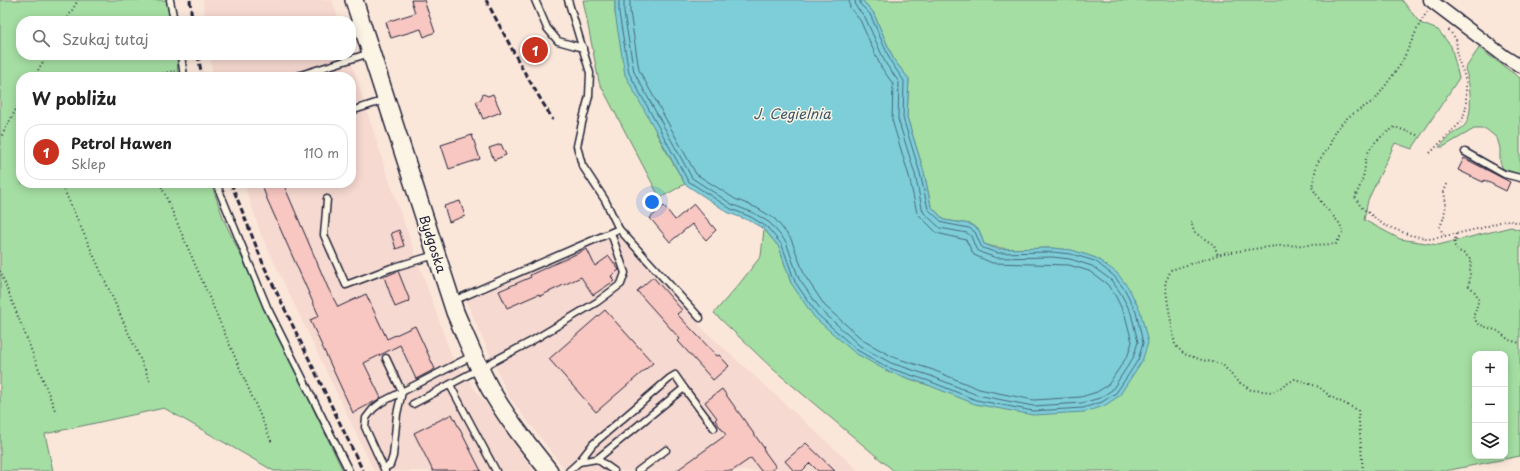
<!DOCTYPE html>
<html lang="pl">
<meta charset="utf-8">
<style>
:root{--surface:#fff;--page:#f2f2f2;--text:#222;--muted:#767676;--line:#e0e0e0;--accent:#c8321e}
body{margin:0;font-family:"Playpen Sans",sans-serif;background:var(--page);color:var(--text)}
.controls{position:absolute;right:12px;bottom:12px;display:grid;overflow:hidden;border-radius:8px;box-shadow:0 2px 10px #0003}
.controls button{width:36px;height:36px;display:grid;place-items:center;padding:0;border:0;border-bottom:1px solid var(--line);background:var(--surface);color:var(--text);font:20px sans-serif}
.you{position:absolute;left:652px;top:202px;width:14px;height:14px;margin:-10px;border:3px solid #fff;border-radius:50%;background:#1a73e8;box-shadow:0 0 0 6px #1a73e833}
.badge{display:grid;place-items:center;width:26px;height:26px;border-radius:50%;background:var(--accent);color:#fff;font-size:13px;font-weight:700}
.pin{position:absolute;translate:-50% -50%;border:2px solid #fff;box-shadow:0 1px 4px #0006}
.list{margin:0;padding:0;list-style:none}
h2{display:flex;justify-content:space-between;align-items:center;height:52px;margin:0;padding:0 16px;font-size:17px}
h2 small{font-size:13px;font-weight:400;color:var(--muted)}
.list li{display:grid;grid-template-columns:26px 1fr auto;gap:12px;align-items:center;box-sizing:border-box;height:56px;margin:0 8px 8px;padding:0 8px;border:1px solid var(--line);border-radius:16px}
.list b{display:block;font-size:15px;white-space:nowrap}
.list p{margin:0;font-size:13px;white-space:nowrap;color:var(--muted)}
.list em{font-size:13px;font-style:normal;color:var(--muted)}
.icon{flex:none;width:22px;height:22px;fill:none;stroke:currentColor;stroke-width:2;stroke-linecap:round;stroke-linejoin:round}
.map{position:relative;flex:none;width:1520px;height:471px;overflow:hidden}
.search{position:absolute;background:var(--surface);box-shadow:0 2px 10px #0003;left:16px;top:16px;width:340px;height:44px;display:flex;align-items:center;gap:10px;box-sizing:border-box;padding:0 14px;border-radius:16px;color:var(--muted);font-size:15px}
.panel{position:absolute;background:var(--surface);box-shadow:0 2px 10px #0003;left:16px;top:72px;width:340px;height:116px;border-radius:16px}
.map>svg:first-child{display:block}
.built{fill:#f6d9d0}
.green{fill:#a5dea3;stroke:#64806f;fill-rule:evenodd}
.water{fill:#7eced9;stroke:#59899a}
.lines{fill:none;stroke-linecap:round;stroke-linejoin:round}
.shore{stroke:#47677a;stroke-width:1}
.building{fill:#f8c7c2;stroke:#22223b}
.lane-casing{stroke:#22223b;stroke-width:9}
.street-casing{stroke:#22223b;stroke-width:15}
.secondary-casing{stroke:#22223b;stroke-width:20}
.path{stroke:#22223b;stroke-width:2;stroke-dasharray:1 3;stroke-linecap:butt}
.lane{stroke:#fcf5e5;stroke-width:6}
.street{stroke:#fcf5e5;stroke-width:12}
.secondary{stroke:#fcf5e5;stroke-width:17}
.rail{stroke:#22223b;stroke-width:3;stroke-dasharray:6 3;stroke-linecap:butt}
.labels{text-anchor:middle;stroke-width:3;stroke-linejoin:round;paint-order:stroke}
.street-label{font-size:13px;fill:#22223b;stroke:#fcf5e5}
.water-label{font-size:14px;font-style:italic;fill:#3e566a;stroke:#fcf5e5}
</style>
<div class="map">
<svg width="1520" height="471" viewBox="0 0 1520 471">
<rect width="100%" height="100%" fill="#fbe7da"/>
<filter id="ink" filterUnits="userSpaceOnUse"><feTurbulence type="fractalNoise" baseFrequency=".025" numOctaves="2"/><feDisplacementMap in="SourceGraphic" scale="8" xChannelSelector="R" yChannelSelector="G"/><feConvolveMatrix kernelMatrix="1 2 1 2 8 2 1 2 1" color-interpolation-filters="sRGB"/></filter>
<g filter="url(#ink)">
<g class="built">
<polygon points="203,0 332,0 339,21 205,21"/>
<polygon points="210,55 349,55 388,177 452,357 534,471 374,471 261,235 244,183 351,183 351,77 213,77"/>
<polygon points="617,234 706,332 859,471 566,471 509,397 466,301"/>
</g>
<g class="green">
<polygon points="0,0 173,0 175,21 21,21 21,55 177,55 178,77 21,77 21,183 211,183 224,220 343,471 274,471 164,408 45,434 53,471 0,471"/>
<polygon points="583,0 615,0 615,13 657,135 685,184 660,198 599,82"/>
<path d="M862,0h540l18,23 18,7 13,16 8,32 -47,71 -17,-6 -27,57 -4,20 36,19 38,6 73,-18 9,3v226l-75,15h-551l-120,-101 -60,-57 26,-30 21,-27 3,-27 15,18 12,36 96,88 41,14 168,-127c-15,-5 -28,-9 -45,-10 -22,0 -45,4 -67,-4l-5,-14 -9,-6 -26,-4 -13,-14 -7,-34 -17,-55 2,-38 -15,-19 -21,-48zM1475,354h30v102h-30z"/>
<path d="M1479,48l41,30v96l-17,-5 -3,-7v-14l-3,-10 -11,-9h-12l-31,18h-4c5,-4 8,-9 13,-13 4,-3 10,-5 13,-9 9,-12 5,-43 0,-56z"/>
</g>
<polygon class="water" points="615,0 862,0 873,12 894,60 909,79 907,117 924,172 931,206 944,220 970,224 979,230 984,244 997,249 1052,248 1072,250 1096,258 1117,273 1128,287 1140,310 1148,343 1142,361 1119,396 1104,406 1084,412 1033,415 975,404 928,385 887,371 855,353 814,317 791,283 779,247 764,229 750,221 729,213 685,184 625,75 615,13"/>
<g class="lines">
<g class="shore">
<polyline points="619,0 619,13 629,73 688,181 731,209 751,217 767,227 782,245 795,282 817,314 857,350 889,368 929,381 976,400 1033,411 1083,408 1102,402 1116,393 1129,374 1138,360 1143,343 1136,312 1125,290 1114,276 1095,261 1071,254 1052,252 997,253 983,248 981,246 975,232 969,228 943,223 928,209 920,173 903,118 904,81 891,62 870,14 860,4 860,0"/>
<polyline points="624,0 624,13 634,72 692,178 733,205 754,213 770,223 786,242 799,279 821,310 860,346 891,363 931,376 977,395 1033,406 1082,403 1100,398 1112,390 1133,358 1138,342 1131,313 1120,292 1111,280 1092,266 1070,259 1052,257 997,258 982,253 976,249 971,236 967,233 940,228 924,213 922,208 915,174 898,119 899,82 886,64 865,17 856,7 855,0"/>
<polyline points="630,0 630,12 639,70 696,174 735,199 757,208 775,219 791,239 805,276 825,306 864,341 893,357 933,370 979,389 1008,395 1034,400 1081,397 1097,392 1108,385 1128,355 1132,342 1125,315 1115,295 1107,284 1089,271 1069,265 992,263 974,255 966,240 937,233 917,213 909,176 892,120 893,84 881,67 860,20 850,8 849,0"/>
</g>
</g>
<g class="building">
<polygon points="411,0 424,0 435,32 424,37 421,29 391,38 386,22 415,13"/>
<polygon points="483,94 488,96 493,94 501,112 483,119 476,102 481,99"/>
<polygon points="472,135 480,159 449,169 441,145"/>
<polygon points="501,144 506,155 494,160 489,148"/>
<polygon points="1464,158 1510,182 1506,191 1484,180 1483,182 1458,170"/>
<polygon points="261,183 283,183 328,288 338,307 366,294 387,339 415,326 435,369 416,379 400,345 364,363 381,398 353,413 310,320 319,316 267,199"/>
<polygon points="460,201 465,216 449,222 444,206"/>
<polygon points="694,204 716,230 706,240 692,224 670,242 650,218 664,206 675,220"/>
<polygon points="399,230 404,246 396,249 391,233"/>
<polygon points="587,249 595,266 609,256 619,270 611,276 614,281 593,295 581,277 540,296 539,294 507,308 499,291 531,277 530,275"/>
<polygon points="398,271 410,301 395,307 384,277"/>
<polygon points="653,277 682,310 677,314 717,356 719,355 729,366 713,380 678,341 680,339 637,291"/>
<polygon points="605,310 653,363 596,412 549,359"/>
<polygon points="722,389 764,448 763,449 776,467 770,471 761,471 751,458 732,471 676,471 726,435 715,420 717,418 705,402"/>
<polygon points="452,414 481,471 433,471 414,433"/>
<polygon points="806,443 835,471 818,471 810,463 802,471 794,471 785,461"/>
</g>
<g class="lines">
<g class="lane-casing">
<g id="lane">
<polyline points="170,0 174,21"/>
<polyline points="535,0 547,28 558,41 583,48"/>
<polyline points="181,55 184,77"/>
<polyline points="294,77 370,53"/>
<polyline points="351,111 385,100"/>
<polyline points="1465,152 1504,174 1520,178"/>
<polyline points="216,183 267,307 349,471"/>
<polyline points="327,199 324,235 346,285 391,268 435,255"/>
<polyline points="619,229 700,318"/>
<polyline points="453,301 619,229 605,200 582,165 577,146 582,123 589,96 590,73 568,0"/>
<polyline points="450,385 496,471"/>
<polyline points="413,404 530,342 597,302 621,284 625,273 611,233"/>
<polyline points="597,459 614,471"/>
<polyline points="579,462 593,444 670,378 675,375 684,388"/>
<polyline points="384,468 390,465 393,456 397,414 402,392 386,358"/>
<polyline points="385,471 365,427 366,418 373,409 382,402 472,356"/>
<polyline points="569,471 579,462 597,459 684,388 714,428"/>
<polyline points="638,471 666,450"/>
</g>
</g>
<g class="street-casing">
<polyline id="street" points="1430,0 1504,56 1520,66"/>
</g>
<g class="secondary-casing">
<path id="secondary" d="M354,0l101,312c12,28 23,56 38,82 16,27 36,52 56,77"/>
</g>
<g class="path">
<polyline points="66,21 78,0"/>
<polyline points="34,77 47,55"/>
<polyline points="139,77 175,71"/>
<path d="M1417,135l-22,-8c-11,7 -23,15 -28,28 -2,5 -2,13 -3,18 -2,9 -5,16 -9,24l6,10 23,18 26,10 21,4 51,-11 24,-8 14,3"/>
<polyline points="0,139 21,100"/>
<polyline points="1430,153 1462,121 1466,108 1466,80 1458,59 1456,39 1448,29"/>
<polyline points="61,183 151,383"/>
<polyline points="160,183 272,443"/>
<polyline points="1191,221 1194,232 1214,245 1218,255"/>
<path d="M1456,234l-2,11 3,5 8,4 6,6 -2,26c13,12 10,15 4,31l5,7 20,7 11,9 11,3"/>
<polyline points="1443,235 1440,227 1444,217 1446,203 1444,192 1447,184"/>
<polyline points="0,271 55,410"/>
<polyline points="1363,471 1358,410 1331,397 1319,387 1295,379 1273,392 1251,390 1237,381 1222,364 1202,360 1184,354 1175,345 1168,304 1165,283 1171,270 1224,253 1276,246 1336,244 1343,232 1340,224 1321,202 1312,187 1317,163 1329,147 1335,131 1348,117 1375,100 1401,64 1420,23 1427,12"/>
</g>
<use href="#lane" class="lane"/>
<use href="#street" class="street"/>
<use href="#secondary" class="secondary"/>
<g class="rail">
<polyline points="190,0 192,21"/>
<polyline points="486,0 522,68 553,120"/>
<polyline points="198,55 202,77"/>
<polyline points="231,183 264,266 363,471"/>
</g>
</g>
</g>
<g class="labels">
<g class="street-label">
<text transform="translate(433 244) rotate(72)" y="5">Bydgoska</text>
</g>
<g class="water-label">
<text x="792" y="119">J. Cegielnia</text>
</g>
</g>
</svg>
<div class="controls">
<button>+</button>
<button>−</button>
<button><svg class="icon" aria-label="layers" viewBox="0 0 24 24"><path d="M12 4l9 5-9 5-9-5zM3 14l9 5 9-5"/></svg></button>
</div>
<div class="you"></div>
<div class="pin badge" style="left:535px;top:50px">1</div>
<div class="search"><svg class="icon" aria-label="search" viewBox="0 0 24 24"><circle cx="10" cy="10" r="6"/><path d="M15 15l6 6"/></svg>Szukaj tutaj</div>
<section class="panel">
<h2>W pobliżu<small></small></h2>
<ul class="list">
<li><span class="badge">1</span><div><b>Petrol Hawen</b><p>Sklep</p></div><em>110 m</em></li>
</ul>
</section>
</div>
